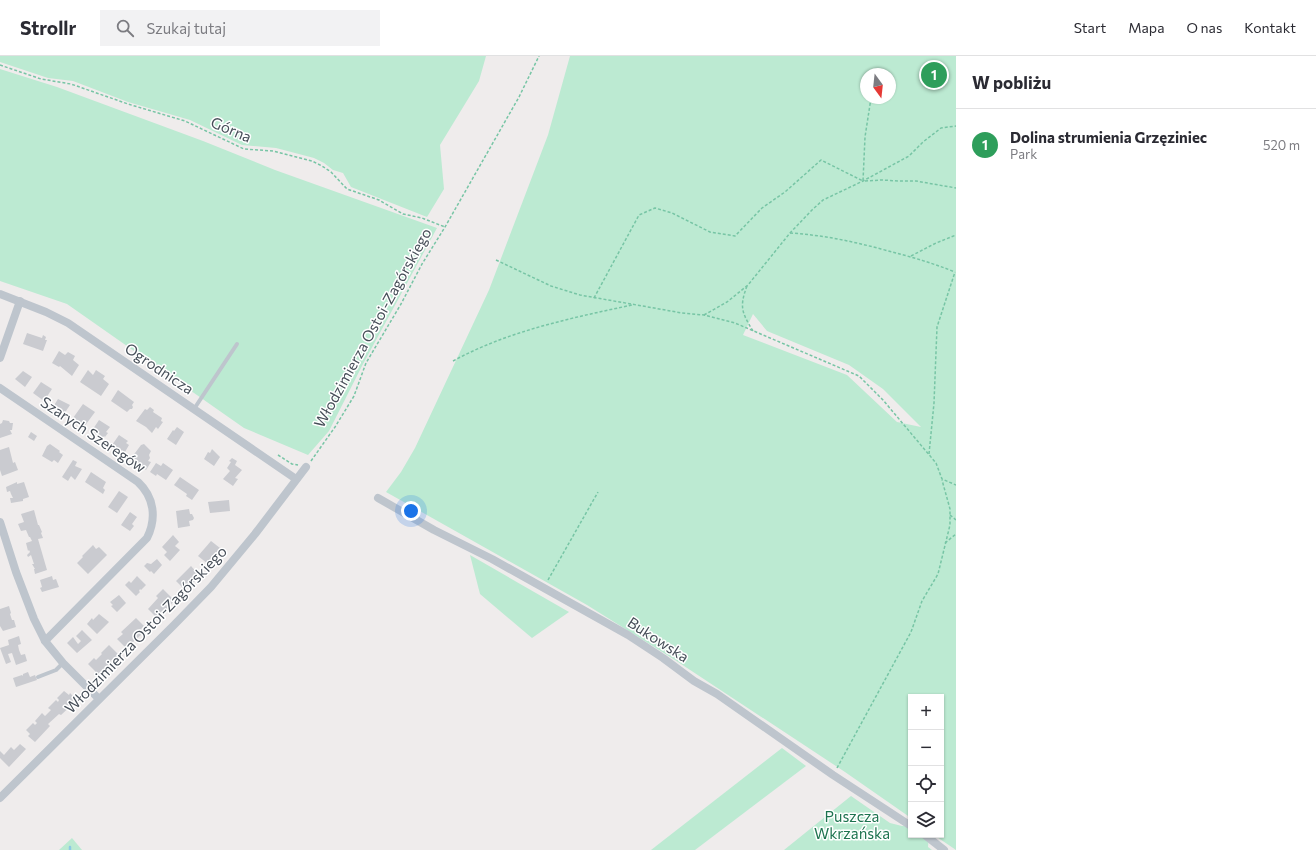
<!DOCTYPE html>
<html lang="pl">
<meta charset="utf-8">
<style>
:root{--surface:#fff;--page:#f2f2f3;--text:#2b2b33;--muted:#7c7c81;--line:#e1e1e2;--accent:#2661cf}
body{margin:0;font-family:Commissioner,sans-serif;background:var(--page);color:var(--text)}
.controls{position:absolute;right:12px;bottom:12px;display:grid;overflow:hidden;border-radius:0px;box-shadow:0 1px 3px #0004}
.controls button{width:36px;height:36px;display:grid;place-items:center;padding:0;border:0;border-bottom:1px solid var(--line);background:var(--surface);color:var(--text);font:20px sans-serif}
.compass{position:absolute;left:860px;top:12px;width:36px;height:36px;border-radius:50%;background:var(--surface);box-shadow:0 1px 3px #0004;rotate:165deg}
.you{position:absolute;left:411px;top:455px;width:14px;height:14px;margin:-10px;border:3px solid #fff;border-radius:50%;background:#1a73e8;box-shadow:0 0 0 6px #1a73e833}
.badge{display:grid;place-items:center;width:26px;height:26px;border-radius:50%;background:var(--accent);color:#fff;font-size:13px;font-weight:700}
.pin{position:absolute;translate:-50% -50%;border:2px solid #fff;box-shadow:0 1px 4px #0006}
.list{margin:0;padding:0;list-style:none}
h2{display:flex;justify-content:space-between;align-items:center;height:52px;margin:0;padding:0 16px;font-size:17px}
h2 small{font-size:13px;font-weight:400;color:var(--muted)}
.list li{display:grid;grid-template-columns:26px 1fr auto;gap:12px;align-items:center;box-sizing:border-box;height:72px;padding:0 16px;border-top:1px solid var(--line)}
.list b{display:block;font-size:15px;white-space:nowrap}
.list p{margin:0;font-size:13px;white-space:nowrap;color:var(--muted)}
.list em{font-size:13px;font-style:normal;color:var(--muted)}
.icon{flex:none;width:22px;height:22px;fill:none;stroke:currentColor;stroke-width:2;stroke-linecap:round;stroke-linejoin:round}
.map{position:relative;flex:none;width:956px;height:794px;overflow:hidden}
header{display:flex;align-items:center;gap:24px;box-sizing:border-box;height:56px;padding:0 20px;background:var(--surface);border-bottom:1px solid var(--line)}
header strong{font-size:19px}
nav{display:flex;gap:22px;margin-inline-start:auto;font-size:14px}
.search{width:280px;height:36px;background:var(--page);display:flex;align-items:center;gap:10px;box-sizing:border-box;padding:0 14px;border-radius:0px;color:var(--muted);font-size:15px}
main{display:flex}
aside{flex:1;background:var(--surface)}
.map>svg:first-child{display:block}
.green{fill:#bcead2;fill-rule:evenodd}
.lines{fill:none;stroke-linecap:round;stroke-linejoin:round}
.stream{stroke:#8ccae4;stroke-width:2.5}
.building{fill:#cacbd0}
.path{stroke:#77c5a5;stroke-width:1.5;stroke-dasharray:3 2;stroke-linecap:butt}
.lane{stroke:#bec5cd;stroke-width:4}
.street{stroke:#bec5cd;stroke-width:8}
.labels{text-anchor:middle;stroke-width:3;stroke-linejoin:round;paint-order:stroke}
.street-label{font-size:15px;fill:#464e58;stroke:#fff}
.park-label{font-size:15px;fill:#1d734f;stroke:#fff}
</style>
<header>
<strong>Strollr</strong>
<div class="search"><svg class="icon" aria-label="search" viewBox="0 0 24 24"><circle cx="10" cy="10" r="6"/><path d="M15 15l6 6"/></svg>Szukaj tutaj</div>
<nav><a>Start</a><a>Mapa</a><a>O nas</a><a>Kontakt</a></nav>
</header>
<main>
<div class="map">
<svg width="956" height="794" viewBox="0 0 956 794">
<rect width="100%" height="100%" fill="#efecec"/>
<g class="green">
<polygon points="0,0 486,0 479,25 440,89 444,133 427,161 351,131 343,117 333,114 324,107 314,102 276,92 242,89 190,64 128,46 73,25 48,22 0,6"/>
<path d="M570,0h386v794l-22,-15h7v-138h-30v121l-66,-46 -170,-112 -88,-55 -201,-113 15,-20 14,-24 74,-158 59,-155zM866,18h24v24h-24zM753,258l14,17 82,34 34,24 38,38 -24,-5 -50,-47 -104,-40z"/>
<polygon points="0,13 57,31 203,85 275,114 437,172 363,308 329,375 308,399 244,372 67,248 0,225"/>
<polygon points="470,499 569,556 532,582 480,538"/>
<polygon points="782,692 806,710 695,794 651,794"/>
<polygon points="851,740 890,767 902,770 911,769 911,779 929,779 928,791 932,794 784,794"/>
<polygon points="72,782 82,794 59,794"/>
</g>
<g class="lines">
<polyline class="stream" points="70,794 70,791"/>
</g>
<g class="building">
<polygon points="27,277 42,282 43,279 46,281 45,284 47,284 43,295 23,288"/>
<polygon points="59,295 65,299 68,296 75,300 73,304 79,309 72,320 60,310 59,311 52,307"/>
<polygon points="88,314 93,319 96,314 105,320 103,323 109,328 101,340 80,326"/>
<polygon points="23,315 32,321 25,331 15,323"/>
<polygon points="41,326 52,333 44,345 33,337"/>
<polygon points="118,334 134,346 132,349 133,351 132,353 130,353 127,356 111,345"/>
<polygon points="58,343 70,349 64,358 53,351"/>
<polygon points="83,348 95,356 84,371 80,369 81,367 73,362"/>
<polygon points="150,351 154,354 153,356 162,362 161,365 163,366 158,373 156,371 152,377 146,371 136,365 145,353 147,354"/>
<polygon points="3,364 9,365 10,367 13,367 12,374 10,374 12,378 0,382 0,368 2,367"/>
<polygon points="99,364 110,371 106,376 108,377 105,381 104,380 102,383 91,376"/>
<polygon points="177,371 184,376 176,389 167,383 173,374 174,375"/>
<polygon points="31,376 37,380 34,385 28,381"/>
<polygon points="119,379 128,385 126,387 129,389 125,396 122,394 121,395 112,389"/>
<polygon points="50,388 60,395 59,396 63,399 58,407 54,404 52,406 42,400 47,390"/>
<polygon points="144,388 151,395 149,399 150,402 148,405 151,406 146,414 138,407 139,406 132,401 141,389"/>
<polygon points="9,391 13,407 15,406 18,414 2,420 0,414 0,394"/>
<polygon points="212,393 220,401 214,410 204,403 208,396 210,397"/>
<polygon points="232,402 237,405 235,409 242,414 235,422 238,423 233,430 223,423 230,415 227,412 231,406 229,405"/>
<polygon points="73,404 77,406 75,410 82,413 75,424 71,420 68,425 62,421"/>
<polygon points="156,407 161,410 163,407 173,414 166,424 157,418 156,420 150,416"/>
<polygon points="91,416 106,426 103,432 105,434 103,438 85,426"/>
<polygon points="180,421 199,434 192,444 186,440 187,438 174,429"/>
<polygon points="17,426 17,428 24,426 29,441 23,443 23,445 11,447 10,442 13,442 11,438 10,435 7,436 6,431"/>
<polygon points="119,435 128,441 117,457 108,451"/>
<polygon points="229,444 230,455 210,457 208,446"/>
<polygon points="189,453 190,458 192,458 194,462 193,464 189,465 190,470 178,472 176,455"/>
<polygon points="34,454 38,469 39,469 42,476 41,477 43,482 38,483 47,514 35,518 34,513 35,513 32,508 34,508 31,499 28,501 27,499 30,496 29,494 28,495 26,487 32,485 30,481 29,481 26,474 21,475 18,468 24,466 21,458"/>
<polygon points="130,456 137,461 132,468 134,470 130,475 121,469"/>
<polygon points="173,479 179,486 175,490 180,494 170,505 164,499 167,496 162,491"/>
<polygon points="211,485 220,492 208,508 198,500"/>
<polygon points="93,489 96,493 99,491 107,499 88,518 77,507 83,501 82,500"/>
<polygon points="157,503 162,509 154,518 151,515 150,516 144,510 147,507 151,508"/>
<polygon points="191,510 199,519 197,520 198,522 190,530 184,533 176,525"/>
<polygon points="52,520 53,524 56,523 59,531 42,536 40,532 42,531 40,524"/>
<polygon points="137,520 146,529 141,534 140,533 139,535 140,536 136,540 125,529 129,525 131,527"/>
<polygon points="163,533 172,542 173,541 176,543 165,555 164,553 159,560 158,559 156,561 148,553 158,542 156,540"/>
<polygon points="119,539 126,547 117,556 111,550 113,549 110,546"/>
<polygon points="9,550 11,557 10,558 12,564 14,564 16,571 3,575 0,570 0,553"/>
<polygon points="99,558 109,566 97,578 87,568 92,562 93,564"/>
<polygon points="136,562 144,570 139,575 142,578 132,587 130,585 125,591 117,583 123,578 121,576"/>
<polygon points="82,574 92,584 77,597 67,587 73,581 78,588 81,585 76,580"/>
<polygon points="19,580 21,588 18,589 19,594 21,599 25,598 27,605 16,609 12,597 8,598 11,606 6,608 0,592 9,589 8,584"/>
<polygon points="109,589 119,599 114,604 113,603 110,605 112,607 100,620 88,608 94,602 96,604 102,598 101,597"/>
<polygon points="28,616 30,621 35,619 37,624 16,631 13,622 22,619 23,620 23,618"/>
<polygon points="64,635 69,639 70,637 77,644 61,659 59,658 48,668 50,670 35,686 28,680 30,678 26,674 33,667 35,669 37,667 35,665 42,657 45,660 51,654 48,652 56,644 58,646 59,644 57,642"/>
<polygon points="20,688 26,693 9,711 0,702 0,695 4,699 11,691 14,694"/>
</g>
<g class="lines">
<g class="path">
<polyline points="0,9 41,23 71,28 128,48 185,65 244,93 273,95 312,105 322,110 331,116 347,133 379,144 403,158 422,162 445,171"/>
<polyline points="874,18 875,14"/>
<polyline points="865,125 882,124 899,125 916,125 956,132"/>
<path d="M790,177c32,2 61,8 91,16 27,7 49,13 74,23"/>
<polyline points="911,200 936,187 956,179"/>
<polyline points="496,204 551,230 580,239 682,257 704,259 735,267 859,320 883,344 936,407 942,423 956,429"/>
<path d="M747,230c-8,21 -5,27 6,45"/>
<polyline points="594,242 639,159 655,152 672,157 710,176 735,180 762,152 785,136 821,104 863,125 865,81 871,42"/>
<polyline points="704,259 727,246 748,229 790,177 812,154 823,144 863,125 909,100 923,86 941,72 956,70"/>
<path d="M453,305c55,-30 118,-43 179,-56"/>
<polyline points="929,398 934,347 937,271 955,216"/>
<polyline points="278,399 292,408 298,409"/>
<polyline points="311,405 335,371 354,340 366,307 401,248 422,208 445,171 519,41 539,0"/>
<polyline points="950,459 956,464"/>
<polyline points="945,487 956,478"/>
<polyline points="548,524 598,436"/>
<polyline points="837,712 911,576 922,545 938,518 950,469 950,453 942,424"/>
</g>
<g class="lane">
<polyline points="194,353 237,288"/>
<polyline points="38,621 56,614 63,607"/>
</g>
<g class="street">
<polyline points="0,238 46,256 68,267 296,423"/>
<polyline points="0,302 20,245"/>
<path d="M0,332l138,94c16,15 19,36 9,56l-102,103"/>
<polyline points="378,442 434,474 492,503 628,579 663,602 694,625 717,638 833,719 911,770"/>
<polyline points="0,466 16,516 34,563 45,585 63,607 99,643"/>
<polyline points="0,742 174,569 211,531 255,478 306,411"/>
<polyline points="925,779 944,794"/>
</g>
</g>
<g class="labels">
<g class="street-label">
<text transform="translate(231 74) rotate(23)" y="5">Górna</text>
<text transform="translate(373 272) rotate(-61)" y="5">Włodzimierza Ostoi-Zagórskiego</text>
<text transform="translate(159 313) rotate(34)" y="5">Ogrodnicza</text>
<text transform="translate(93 379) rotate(34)" y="5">Szarych Szeregów</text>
<text transform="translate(146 574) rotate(-46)" y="5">Włodzimierza Ostoi-Zagórskiego</text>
<text transform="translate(658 584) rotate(33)" y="5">Bukowska</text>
</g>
<g class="park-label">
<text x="852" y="766">Puszcza<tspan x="852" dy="17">Wkrzańska</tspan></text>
</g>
</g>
</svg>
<div class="controls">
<button>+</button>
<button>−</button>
<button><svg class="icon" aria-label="locate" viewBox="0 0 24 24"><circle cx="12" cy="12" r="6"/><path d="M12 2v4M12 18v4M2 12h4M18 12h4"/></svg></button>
<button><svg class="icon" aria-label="layers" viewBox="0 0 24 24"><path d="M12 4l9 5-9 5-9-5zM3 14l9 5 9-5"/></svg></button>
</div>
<svg class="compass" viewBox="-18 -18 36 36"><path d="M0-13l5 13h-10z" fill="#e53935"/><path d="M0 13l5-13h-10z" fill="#7c7c81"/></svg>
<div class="you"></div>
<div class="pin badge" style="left:934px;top:19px;background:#2e9e5b">1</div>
</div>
<aside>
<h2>W pobliżu<small></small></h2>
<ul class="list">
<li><span class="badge" style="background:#2e9e5b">1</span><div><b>Dolina strumienia Grzęziniec</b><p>Park</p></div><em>520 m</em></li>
</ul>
</aside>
</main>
